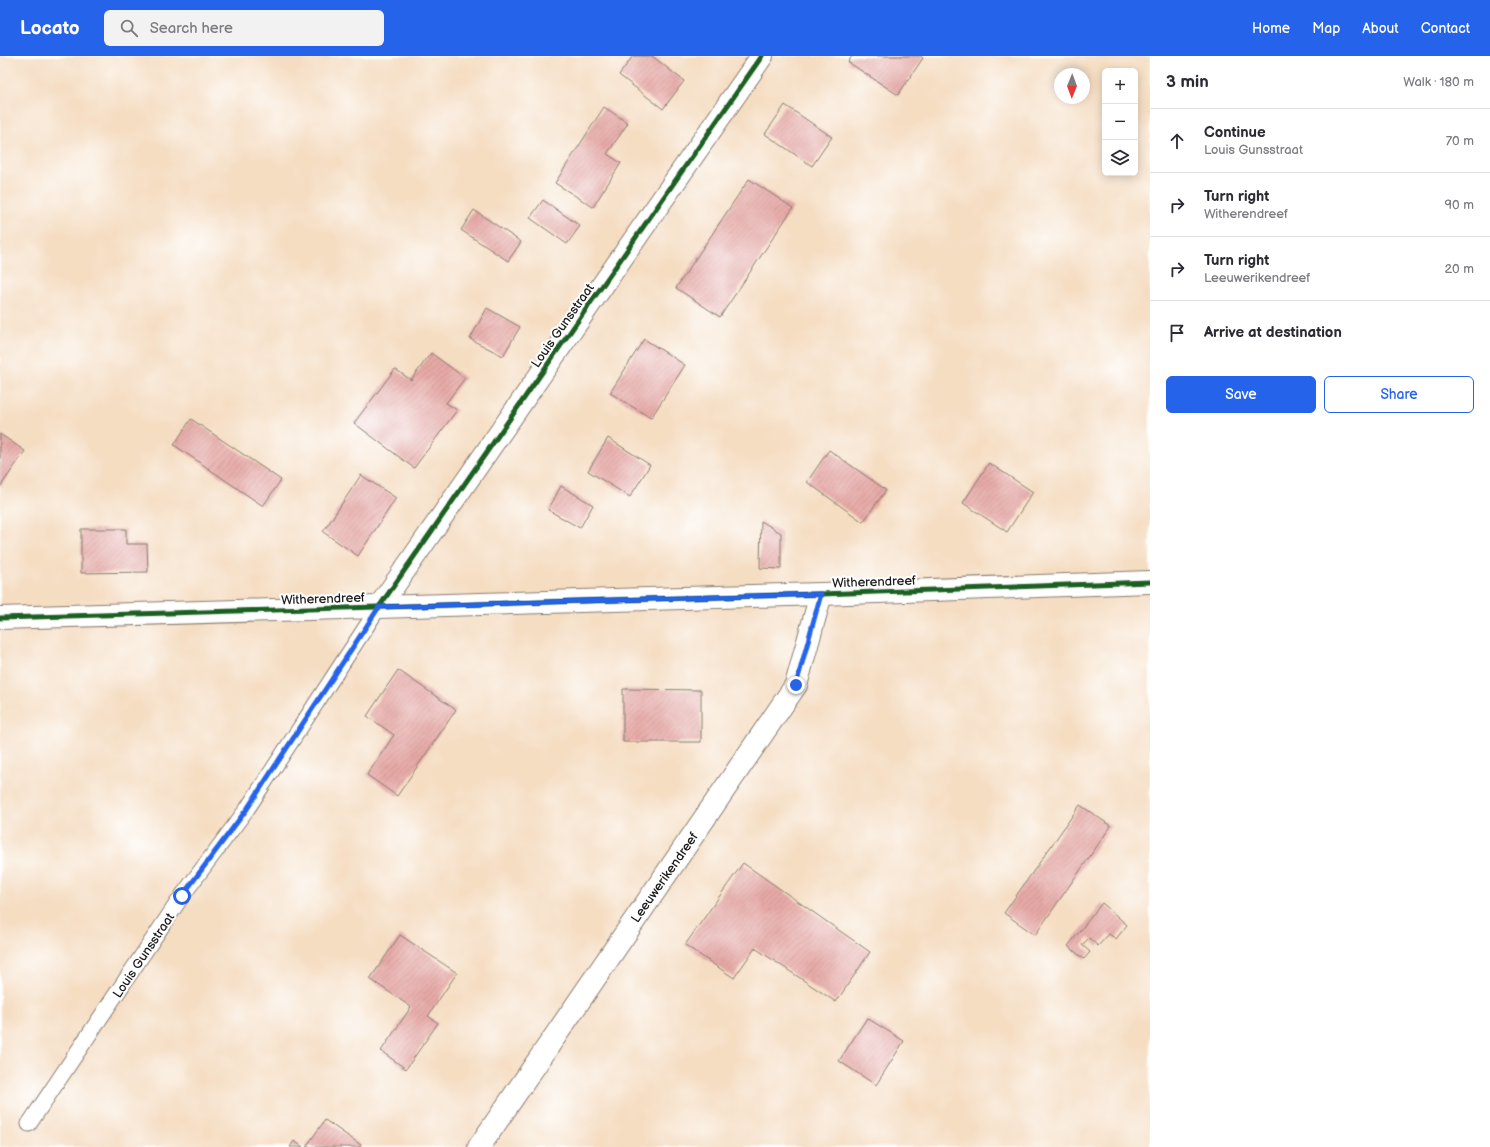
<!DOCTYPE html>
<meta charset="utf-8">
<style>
:root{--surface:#fff;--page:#f2f2f3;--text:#2b2b33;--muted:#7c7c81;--line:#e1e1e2;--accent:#2563eb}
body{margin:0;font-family:"Balsamiq Sans",sans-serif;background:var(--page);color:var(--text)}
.controls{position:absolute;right:12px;top:12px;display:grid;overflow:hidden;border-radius:6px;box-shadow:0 2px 10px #0003}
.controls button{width:36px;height:36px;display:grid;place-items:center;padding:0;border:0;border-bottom:1px solid var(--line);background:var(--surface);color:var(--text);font:20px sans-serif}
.compass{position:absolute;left:1054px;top:12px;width:36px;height:36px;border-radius:50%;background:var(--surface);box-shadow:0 2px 10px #0003;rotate:181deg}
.stop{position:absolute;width:12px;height:12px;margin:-9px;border:3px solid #2563eb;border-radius:50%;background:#fff}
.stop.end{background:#2563eb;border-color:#fff;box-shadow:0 1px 4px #0008}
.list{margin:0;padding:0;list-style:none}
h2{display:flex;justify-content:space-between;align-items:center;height:52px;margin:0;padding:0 16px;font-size:17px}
h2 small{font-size:13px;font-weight:400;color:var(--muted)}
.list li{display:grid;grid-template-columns:26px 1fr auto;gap:12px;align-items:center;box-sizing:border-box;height:64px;padding:0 16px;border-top:1px solid var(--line)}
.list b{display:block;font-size:15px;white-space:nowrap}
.list p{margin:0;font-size:13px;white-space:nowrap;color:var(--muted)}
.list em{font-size:13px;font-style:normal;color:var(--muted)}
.actions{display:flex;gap:8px;padding:12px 16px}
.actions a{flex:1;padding:9px 0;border:1px solid var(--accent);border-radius:6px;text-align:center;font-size:14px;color:var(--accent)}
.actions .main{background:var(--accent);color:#fff}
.icon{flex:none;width:22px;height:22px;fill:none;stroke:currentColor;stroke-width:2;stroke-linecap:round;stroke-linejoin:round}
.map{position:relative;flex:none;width:1150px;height:1091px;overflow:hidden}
header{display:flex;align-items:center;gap:24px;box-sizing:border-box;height:56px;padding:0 20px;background:var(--accent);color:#fff}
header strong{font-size:19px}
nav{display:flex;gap:22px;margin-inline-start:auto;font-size:14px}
.search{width:280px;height:36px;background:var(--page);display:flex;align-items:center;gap:10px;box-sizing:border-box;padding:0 14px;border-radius:6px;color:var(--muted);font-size:15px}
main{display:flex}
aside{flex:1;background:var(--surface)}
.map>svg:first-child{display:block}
.building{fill:url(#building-hatch)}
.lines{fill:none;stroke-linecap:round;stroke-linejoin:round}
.lane-casing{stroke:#887c6f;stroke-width:17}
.street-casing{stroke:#887c6f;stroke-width:24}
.lane{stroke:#fff;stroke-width:15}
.street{stroke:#fff;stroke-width:22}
.cycleway-casing{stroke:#fff;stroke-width:8}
.cycleway{stroke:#1b5e20;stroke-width:5}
.route{stroke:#2563eb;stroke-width:5}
.labels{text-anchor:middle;stroke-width:4;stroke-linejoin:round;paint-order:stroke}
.street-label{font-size:13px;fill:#1c1c1c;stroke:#fff}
</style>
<header>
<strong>Locato</strong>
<div class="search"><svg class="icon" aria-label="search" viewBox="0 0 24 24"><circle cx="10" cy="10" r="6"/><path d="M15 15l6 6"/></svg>Search here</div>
<nav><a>Home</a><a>Map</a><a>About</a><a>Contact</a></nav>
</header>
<main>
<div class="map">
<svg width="1150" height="1091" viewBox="0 0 1150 1091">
<defs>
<pattern id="building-hatch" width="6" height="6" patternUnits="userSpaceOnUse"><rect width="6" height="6" fill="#e6a9a6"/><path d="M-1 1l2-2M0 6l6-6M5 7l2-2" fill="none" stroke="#c5918e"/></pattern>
</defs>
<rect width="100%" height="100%" fill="#fff"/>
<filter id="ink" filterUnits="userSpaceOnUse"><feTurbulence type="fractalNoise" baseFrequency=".025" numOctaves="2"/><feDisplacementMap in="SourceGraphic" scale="8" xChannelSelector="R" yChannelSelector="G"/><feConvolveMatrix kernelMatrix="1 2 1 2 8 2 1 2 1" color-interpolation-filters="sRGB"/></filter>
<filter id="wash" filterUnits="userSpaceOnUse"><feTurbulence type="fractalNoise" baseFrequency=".012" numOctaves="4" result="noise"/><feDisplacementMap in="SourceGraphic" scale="16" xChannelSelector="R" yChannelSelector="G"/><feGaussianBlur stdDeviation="0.9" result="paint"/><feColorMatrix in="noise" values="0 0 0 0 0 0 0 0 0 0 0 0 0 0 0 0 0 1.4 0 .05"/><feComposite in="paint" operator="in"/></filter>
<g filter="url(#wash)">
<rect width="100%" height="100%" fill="#f5ddc2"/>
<g id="blocks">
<g class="building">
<polygon points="633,0 652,0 684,25 663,53 619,19"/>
<polygon points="852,0 921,0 923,2 898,39 848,6"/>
<polygon points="785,49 832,81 812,110 765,78"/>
<polygon points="604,51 628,67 607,98 621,107 593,151 555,127"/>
<polygon points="749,123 793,152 720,261 676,232"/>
<polygon points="543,144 580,170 567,188 530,162"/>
<polygon points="474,154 521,186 508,205 461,174"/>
<polygon points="487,252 520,271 503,300 470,283"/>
<polygon points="644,283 685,309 651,362 610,337"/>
<polygon points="431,297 465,322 446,347 457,354 414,412 354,367 395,313 411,324"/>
<polygon points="191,363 281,424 263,450 174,389"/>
<polygon points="0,378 25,395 0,431"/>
<polygon points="608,382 650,409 630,441 588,415"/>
<polygon points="829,394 886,434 863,466 807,426"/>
<polygon points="989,407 1033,436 1007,476 963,447"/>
<polygon points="361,419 396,442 358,500 323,476"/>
<polygon points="561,430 593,449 580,472 548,454"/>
<polygon points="761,465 781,477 781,513 760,512"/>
<polygon points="81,473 126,473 126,488 147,488 148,516 81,517"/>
<polygon points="398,614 456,654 397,740 367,719 394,679 367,660"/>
<polygon points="623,633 701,634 701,686 623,686"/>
<polygon points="1080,749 1111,770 1035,879 1004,857"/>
<polygon points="743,807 870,896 836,946 755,892 734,922 685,889"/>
<polygon points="1102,847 1127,869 1116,883 1109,878 1098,890 1089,882 1082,889 1090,896 1084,903 1068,890"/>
<polygon points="400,879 457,917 428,960 438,967 406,1013 381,995 411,951 370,923"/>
<polygon points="867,962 904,985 876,1029 839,1005"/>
<polygon points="325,1064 361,1089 360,1091 306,1091"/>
<polygon points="294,1085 303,1091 290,1091"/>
</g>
</g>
</g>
<g filter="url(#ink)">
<use href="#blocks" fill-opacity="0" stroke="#887c6f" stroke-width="1"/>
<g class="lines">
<g class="lane-casing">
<polyline id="lane" points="29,1068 182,840 247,753 379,551"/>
</g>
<g class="street-casing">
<g id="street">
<polyline points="379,551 762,0"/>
<polyline points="0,562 821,538 1150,526"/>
<polyline points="479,1091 796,629 821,538"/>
</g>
</g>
<use href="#lane" class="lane"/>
<use href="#street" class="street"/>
<g class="cycleway-casing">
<g id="cycleway">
<polyline points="379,551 762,0"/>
<polyline points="0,562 821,538 1150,526"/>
</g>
</g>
<use href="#cycleway" class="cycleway"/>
</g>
</g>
<g class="lines" filter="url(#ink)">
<polyline class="route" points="182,840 247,753 379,551 821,538 796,629"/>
</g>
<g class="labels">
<g class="street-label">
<text transform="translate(562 269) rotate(-55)" y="5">Louis Gunsstraat</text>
<text transform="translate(874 525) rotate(-2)" y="5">Witherendreef</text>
<text transform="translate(323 542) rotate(-2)" y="5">Witherendreef</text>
<text transform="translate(664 821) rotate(-55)" y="5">Leeuwerikendreef</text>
<text transform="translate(143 899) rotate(-56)" y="5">Louis Gunsstraat</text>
</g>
</g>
</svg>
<div class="controls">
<button>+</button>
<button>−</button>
<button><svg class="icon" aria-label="layers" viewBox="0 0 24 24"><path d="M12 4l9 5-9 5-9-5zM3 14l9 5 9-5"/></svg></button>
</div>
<svg class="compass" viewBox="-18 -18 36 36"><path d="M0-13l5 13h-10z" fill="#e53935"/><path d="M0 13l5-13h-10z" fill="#7c7c81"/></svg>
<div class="stop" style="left:182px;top:840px"></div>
<div class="stop end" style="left:796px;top:629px"></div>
</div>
<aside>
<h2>3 min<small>Walk · 180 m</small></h2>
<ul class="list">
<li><svg class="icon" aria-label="ahead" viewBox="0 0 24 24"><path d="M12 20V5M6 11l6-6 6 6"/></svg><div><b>Continue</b><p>Louis Gunsstraat</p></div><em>70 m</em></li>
<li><svg class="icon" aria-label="right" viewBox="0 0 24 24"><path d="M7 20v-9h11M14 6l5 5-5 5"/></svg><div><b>Turn right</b><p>Witherendreef</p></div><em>90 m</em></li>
<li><svg class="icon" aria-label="right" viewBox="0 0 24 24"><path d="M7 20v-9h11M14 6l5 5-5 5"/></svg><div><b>Turn right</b><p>Leeuwerikendreef</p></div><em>20 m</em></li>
<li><svg class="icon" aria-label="arrive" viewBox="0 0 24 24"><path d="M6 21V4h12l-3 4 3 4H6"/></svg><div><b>Arrive at destination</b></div></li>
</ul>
<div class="actions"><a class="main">Save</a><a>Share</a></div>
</aside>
</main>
